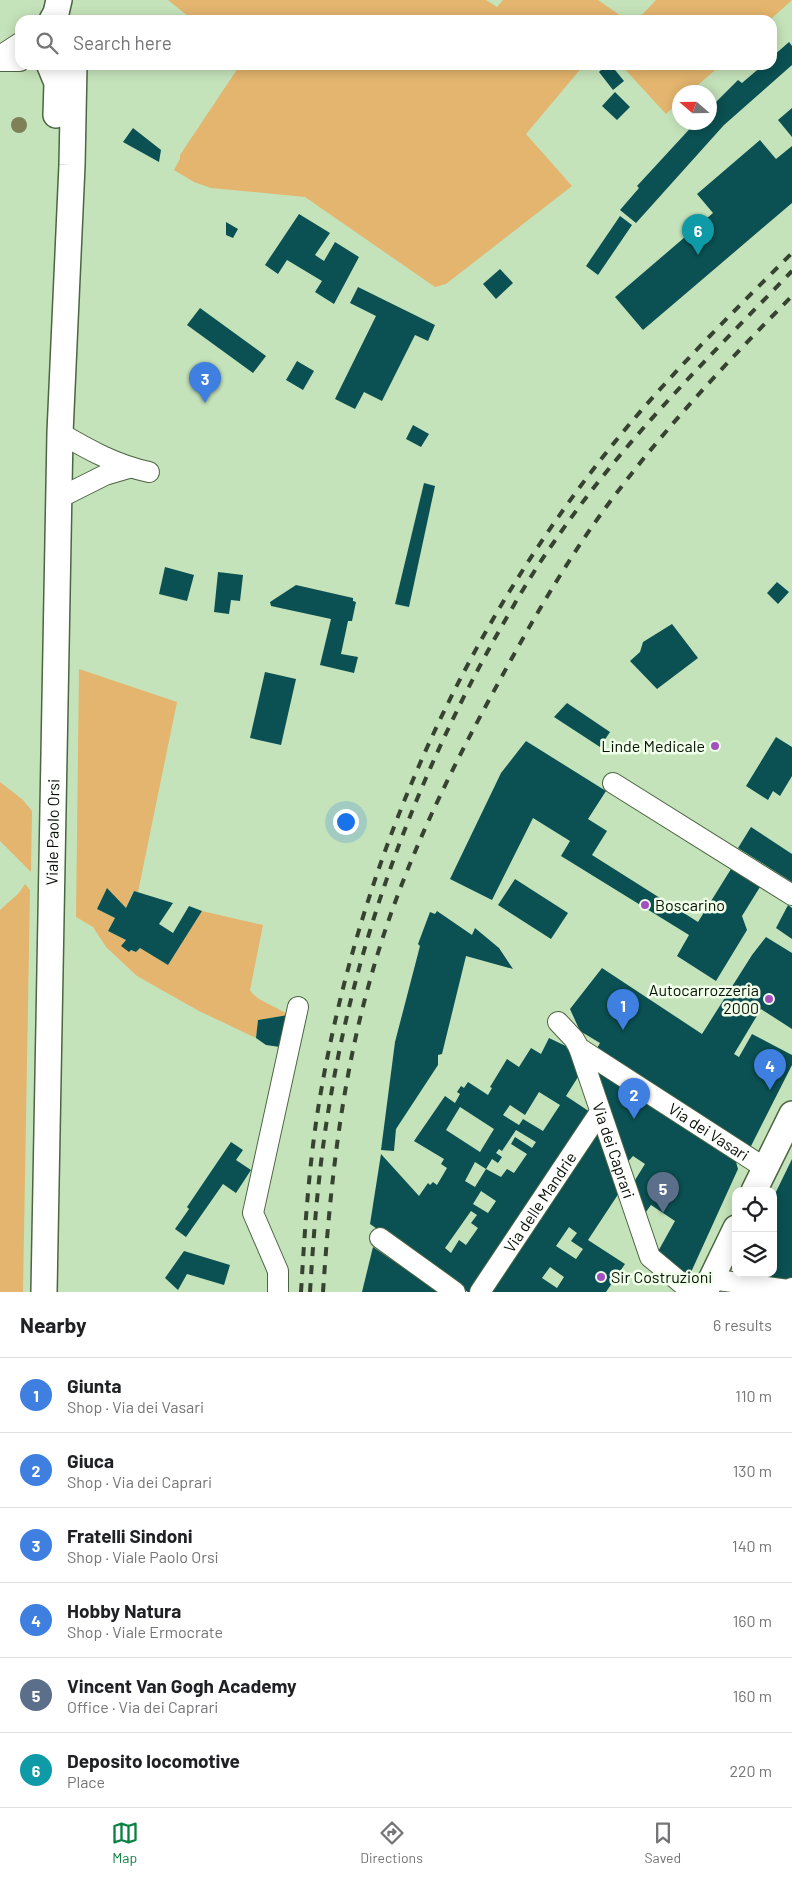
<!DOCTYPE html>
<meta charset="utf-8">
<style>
:root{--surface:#fff;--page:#f2f2f2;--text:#202124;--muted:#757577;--line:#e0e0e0;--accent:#0b8043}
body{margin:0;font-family:Barlow,sans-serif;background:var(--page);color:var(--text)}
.controls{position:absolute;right:15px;bottom:15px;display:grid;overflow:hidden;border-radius:10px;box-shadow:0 2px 12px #0003}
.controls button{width:45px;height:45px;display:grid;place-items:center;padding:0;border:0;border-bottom:1px solid var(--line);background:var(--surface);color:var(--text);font:25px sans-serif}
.compass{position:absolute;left:672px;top:85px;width:45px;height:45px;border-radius:50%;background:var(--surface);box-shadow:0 2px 12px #0003;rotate:290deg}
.you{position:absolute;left:345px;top:821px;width:18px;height:18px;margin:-12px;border:4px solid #fff;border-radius:50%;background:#1a73e8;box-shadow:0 0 0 8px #1a73e833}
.badge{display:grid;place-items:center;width:32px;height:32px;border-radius:50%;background:var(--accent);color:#fff;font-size:16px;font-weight:700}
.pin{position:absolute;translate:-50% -41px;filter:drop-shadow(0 1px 2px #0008)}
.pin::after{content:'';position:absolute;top:26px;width:18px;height:15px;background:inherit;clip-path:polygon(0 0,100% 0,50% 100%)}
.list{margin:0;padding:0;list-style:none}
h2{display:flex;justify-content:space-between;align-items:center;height:65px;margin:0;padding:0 20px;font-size:21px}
h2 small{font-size:16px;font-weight:400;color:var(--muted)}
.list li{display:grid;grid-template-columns:32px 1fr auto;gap:15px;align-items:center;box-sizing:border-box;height:75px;padding:0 20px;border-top:1px solid var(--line)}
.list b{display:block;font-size:19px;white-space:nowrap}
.list p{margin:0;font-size:16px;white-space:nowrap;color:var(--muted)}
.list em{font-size:16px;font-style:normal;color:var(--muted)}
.icon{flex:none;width:28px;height:28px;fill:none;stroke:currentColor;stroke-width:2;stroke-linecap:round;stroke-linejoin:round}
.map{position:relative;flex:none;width:792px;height:1292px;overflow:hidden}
.search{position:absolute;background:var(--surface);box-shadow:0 2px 12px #0003;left:15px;right:15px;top:15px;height:55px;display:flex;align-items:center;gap:12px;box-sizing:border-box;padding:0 18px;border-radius:15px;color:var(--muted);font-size:19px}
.sheet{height:515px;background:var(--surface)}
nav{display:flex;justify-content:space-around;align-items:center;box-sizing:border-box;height:70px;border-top:1px solid var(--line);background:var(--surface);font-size:14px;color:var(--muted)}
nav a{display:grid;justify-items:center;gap:2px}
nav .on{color:var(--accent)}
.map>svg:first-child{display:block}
.green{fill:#e3b56e}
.building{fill:#0b5052;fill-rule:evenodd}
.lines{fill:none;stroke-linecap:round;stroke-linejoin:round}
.minor-casing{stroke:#4c6542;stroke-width:22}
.major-casing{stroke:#4c6542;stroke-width:28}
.minor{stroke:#fff;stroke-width:20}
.major{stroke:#fff;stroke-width:25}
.rail{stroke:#354330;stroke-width:4;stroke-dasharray:9 9;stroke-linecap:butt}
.tree{fill:#7f8055}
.poi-dot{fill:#a34fbe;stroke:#f0ffea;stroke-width:2}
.labels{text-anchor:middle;stroke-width:5;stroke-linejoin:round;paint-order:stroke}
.poi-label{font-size:16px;fill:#071004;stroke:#f0ffea;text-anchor:end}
.street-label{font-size:16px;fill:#071004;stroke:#f0ffea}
</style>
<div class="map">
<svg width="792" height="1292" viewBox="0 0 792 1292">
<rect width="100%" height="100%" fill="#c5e3ba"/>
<g class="green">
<polygon points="168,0 486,0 497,7 503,0 598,0 627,20 193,20"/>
<polygon points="656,0 792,0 770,20 637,20"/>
<polygon points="240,65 584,65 526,134 572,186 446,284 435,287 305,197 211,188 194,182 174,170 180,159 180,155"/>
<polygon points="621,65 721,65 690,92 680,92 679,102 666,114"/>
<path d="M79,669l98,33 -39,190 -5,-1 -7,17 -19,-19 -10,20 18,9 -7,13 18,9 -4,6 7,5 2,-1 5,2 4,-4 28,17 34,-54 61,14 -13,65c7,12 27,16 38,25l-30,5 -2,18 -57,-27 -62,-35 -31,-29 -13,-20 -17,-10z"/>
<polygon points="0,782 23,800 32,811 31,872 0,841"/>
<polygon points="25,884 30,890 23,1292 0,1292 0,910 19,893"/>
</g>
<g class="building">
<polygon points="789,42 792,46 792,65 724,125 636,223 620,210 639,188 637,186 696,122 710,122 710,108 738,80 742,83 763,65 772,65 772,57"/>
<polygon points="601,65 611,65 624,81 613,90 599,72 603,68"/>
<polygon points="615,92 630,107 617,120 602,106"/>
<polygon points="792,108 792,137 778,120"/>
<polygon points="133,128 161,150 159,162 123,142"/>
<polygon points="760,140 776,159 792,146 792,203 643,330 615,297 713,213 697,194"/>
<polygon points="299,214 330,233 315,255 324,261 335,242 359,257 334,304 315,292 322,281 287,260 278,274 265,265"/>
<polygon points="620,216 632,225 598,275 586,266"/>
<polygon points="226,222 238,229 233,238 226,235"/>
<polygon points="500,269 513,283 496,299 483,284"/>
<polygon points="358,287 435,325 428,341 415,335 382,401 364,392 355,409 335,399 376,316 350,303"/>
<polygon points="200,308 266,356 253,373 187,325"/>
<polygon points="297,361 314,371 303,390 286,380"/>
<polygon points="413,425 429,434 421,447 406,439"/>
<polygon points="424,483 435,486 409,607 395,604"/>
<polygon points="165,567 194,575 187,601 159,594"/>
<polygon points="218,572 243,575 240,601 231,600 229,614 214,612"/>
<polygon points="777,582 789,592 778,604 767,593"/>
<polygon points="296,585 353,598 353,601 356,602 352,621 348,621 341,654 358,657 354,673 320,665 331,619 271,606 270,602"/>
<polygon points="672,624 698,658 657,689 630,661 640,652 643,642"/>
<polygon points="265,672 296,679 281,745 250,738"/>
<polygon points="567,703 610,732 600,747 554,717"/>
<polygon points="776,737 792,747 792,776 780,796 773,791 768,800 746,786"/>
<polygon points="526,741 606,791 588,819 607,831 592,855 698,922 731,869 760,887 742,916 747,930 716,981 677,956 689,935 561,856 570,841 533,818 492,900 450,879 501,773"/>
<polygon points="751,827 792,854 792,882 738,848"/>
<polygon points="515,879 568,913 551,939 498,905"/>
<polygon points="107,888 126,908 134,891 173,903 159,924 173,933 189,906 202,911 168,965 140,948 136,952 131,950 129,952 121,946 126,940 108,931 115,918 97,909"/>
<polygon points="788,905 792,908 792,939 776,928"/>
<polygon points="437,911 472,935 475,928 499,948 513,969 466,956 442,1054 438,1055 438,1065 396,1129 394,1151 381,1150 395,1042 420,946 418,944 430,912 435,914"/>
<polygon points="766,937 792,953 792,1029 761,1009 734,1054 739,1057 752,1034 792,1055 792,1065 750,1148 596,1050 600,1043 580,1031 570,1009 602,968 702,1034 752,955"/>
<polygon points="288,1015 280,1047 266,1045 256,1038 258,1020"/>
<path d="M549,1038l23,11 6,28 -12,19 24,16 -118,180h-4l-98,-68 11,-70 38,42 9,-13 2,2 3,-3 4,3 10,-17 -6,-4 3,-5 -30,-18 31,-45 10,7 5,-9 -3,-2 4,-6 3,2 4,-6 20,13 4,-7 -2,-1 17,-28 12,8 12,-19 10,6zM539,1092l21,13 -17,26 -20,-12 -4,6 -16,-10 7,-10 15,10zM460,1107l34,22 -14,23 -34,-22zM516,1130l20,12 -4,6 -17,-11 -4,7 16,10 -13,19 -7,-4 -6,8 -15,-8 -11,18 -10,-6 10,-19 11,7 6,-10 6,4 4,-6 -6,-4 3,-4 3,2zM481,1191l15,10 -8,12 -15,-9zM471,1211l6,4 -6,8 7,5 -12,17 -7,-5 -8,13 -6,-5z"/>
<polygon points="596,1071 736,1162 738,1169 687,1281 656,1255 675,1221 651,1205 643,1216 632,1185 645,1164 633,1156 625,1165"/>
<path d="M596,1131l23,62 -31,47 37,24 -19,28h-117zM569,1227l8,6 -6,8 12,8 -7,10 -20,-13zM550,1267l14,10 -7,11 -15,-10z"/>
<polygon points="231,1142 243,1150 236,1160 251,1170 236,1193 223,1184 186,1237 175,1229 189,1209 187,1207"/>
<polygon points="792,1159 792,1282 738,1273 773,1273 773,1198"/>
<polygon points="373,1247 439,1292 362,1292"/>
<polygon points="184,1251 230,1265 224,1285 187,1274 178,1290 165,1278"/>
</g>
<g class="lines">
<g class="minor-casing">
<g id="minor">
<polyline points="0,56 20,43"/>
<polyline points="0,61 20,61"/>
<path d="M60,433c29,17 56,32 89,39"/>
<polyline points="59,498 105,475 129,468"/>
<polyline points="613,783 792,895"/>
<path id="s1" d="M558,1022l16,17 5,9 186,120"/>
<path id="s2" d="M579,1048l71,209 42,35"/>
<polyline points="380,1238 455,1292"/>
<polyline points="711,1279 788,1290 792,1288"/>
<polyline points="278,1292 278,1271 253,1213 298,1007"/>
<path id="s3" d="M480,1292l120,-180"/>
</g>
</g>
<g class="major-casing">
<g id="major">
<polyline points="52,20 56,13 59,0"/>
<polyline points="50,66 57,83 56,115"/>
<polyline points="754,1191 792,1114"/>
<path id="s4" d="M44,1292l16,-859 12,-268 2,-100"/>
<polyline points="705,1292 736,1228"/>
</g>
</g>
<use href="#minor" class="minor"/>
<use href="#major" class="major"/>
<g class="rail">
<path d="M301,1292c4,-65 8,-130 19,-195 39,-228 134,-447 275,-630 59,-77 129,-146 197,-214"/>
<path d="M310,1292c4,-64 9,-128 20,-191 27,-164 87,-325 169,-470 17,-30 35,-61 55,-89 68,-100 155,-185 238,-271"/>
<path d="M323,1292c7,-104 18,-208 46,-308 29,-108 78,-208 132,-306 36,-66 74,-132 121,-192 52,-68 110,-129 170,-190"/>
</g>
</g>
<circle class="tree" cx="19" cy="125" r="8"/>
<g class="poi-dot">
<circle cx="715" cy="746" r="5"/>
<circle cx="645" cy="905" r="5"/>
<circle cx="769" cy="999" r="5"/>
<circle cx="601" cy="1277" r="5"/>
</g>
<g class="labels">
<g class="poi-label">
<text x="705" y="752">Linde Medicale</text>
<text x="655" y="911" text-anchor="start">Boscarino</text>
<text x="759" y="996">Autocarrozzeria<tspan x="759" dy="18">2000</tspan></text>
<text x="611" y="1283" text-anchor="start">Sir Costruzioni</text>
</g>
<g class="street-label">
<text dy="6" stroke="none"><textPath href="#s4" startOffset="460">Viale Paolo Orsi</textPath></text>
<text dy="6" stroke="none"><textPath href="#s1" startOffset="188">Via dei Vasari</textPath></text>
<text dy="6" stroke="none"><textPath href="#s2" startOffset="108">Via dei Caprari</textPath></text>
<text dy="6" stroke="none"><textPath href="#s3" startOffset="108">Via delle Mandrie</textPath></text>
</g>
</g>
</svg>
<div class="controls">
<button><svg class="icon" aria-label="locate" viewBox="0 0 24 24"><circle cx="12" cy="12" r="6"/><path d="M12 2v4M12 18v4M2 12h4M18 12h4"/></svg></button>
<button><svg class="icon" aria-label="layers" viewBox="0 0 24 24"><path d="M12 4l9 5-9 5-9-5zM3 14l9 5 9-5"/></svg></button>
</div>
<svg class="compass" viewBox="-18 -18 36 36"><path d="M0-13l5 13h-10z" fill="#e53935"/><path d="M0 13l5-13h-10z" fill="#757577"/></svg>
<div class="you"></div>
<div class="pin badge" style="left:623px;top:1030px;background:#3f7fe0">1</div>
<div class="pin badge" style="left:634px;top:1119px;background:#3f7fe0">2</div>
<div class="pin badge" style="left:205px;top:403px;background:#3f7fe0">3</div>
<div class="pin badge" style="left:770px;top:1090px;background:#3f7fe0">4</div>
<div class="pin badge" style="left:663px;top:1213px;background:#5c6f8a">5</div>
<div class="pin badge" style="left:698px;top:255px;background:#0f9aa8">6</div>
<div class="search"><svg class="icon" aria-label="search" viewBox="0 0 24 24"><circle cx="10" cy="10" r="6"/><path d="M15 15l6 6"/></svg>Search here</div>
</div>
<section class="sheet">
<h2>Nearby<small>6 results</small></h2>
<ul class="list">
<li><span class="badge" style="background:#3f7fe0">1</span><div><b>Giunta</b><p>Shop · Via dei Vasari</p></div><em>110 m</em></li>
<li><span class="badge" style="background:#3f7fe0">2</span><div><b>Giuca</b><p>Shop · Via dei Caprari</p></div><em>130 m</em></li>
<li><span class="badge" style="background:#3f7fe0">3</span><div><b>Fratelli Sindoni</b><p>Shop · Viale Paolo Orsi</p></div><em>140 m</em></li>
<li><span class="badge" style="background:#3f7fe0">4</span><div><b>Hobby Natura</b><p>Shop · Viale Ermocrate</p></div><em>160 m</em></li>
<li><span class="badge" style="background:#5c6f8a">5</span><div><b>Vincent Van Gogh Academy</b><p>Office · Via dei Caprari</p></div><em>160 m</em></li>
<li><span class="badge" style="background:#0f9aa8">6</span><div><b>Deposito locomotive</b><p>Place</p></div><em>220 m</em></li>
</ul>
</section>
<nav>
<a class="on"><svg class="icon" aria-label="map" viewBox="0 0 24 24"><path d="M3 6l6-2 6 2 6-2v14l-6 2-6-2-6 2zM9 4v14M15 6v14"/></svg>Map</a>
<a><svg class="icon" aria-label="directions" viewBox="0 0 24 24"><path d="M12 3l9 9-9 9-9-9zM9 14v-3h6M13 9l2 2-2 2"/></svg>Directions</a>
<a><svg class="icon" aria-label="saved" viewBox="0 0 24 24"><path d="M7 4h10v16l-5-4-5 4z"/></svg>Saved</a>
</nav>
